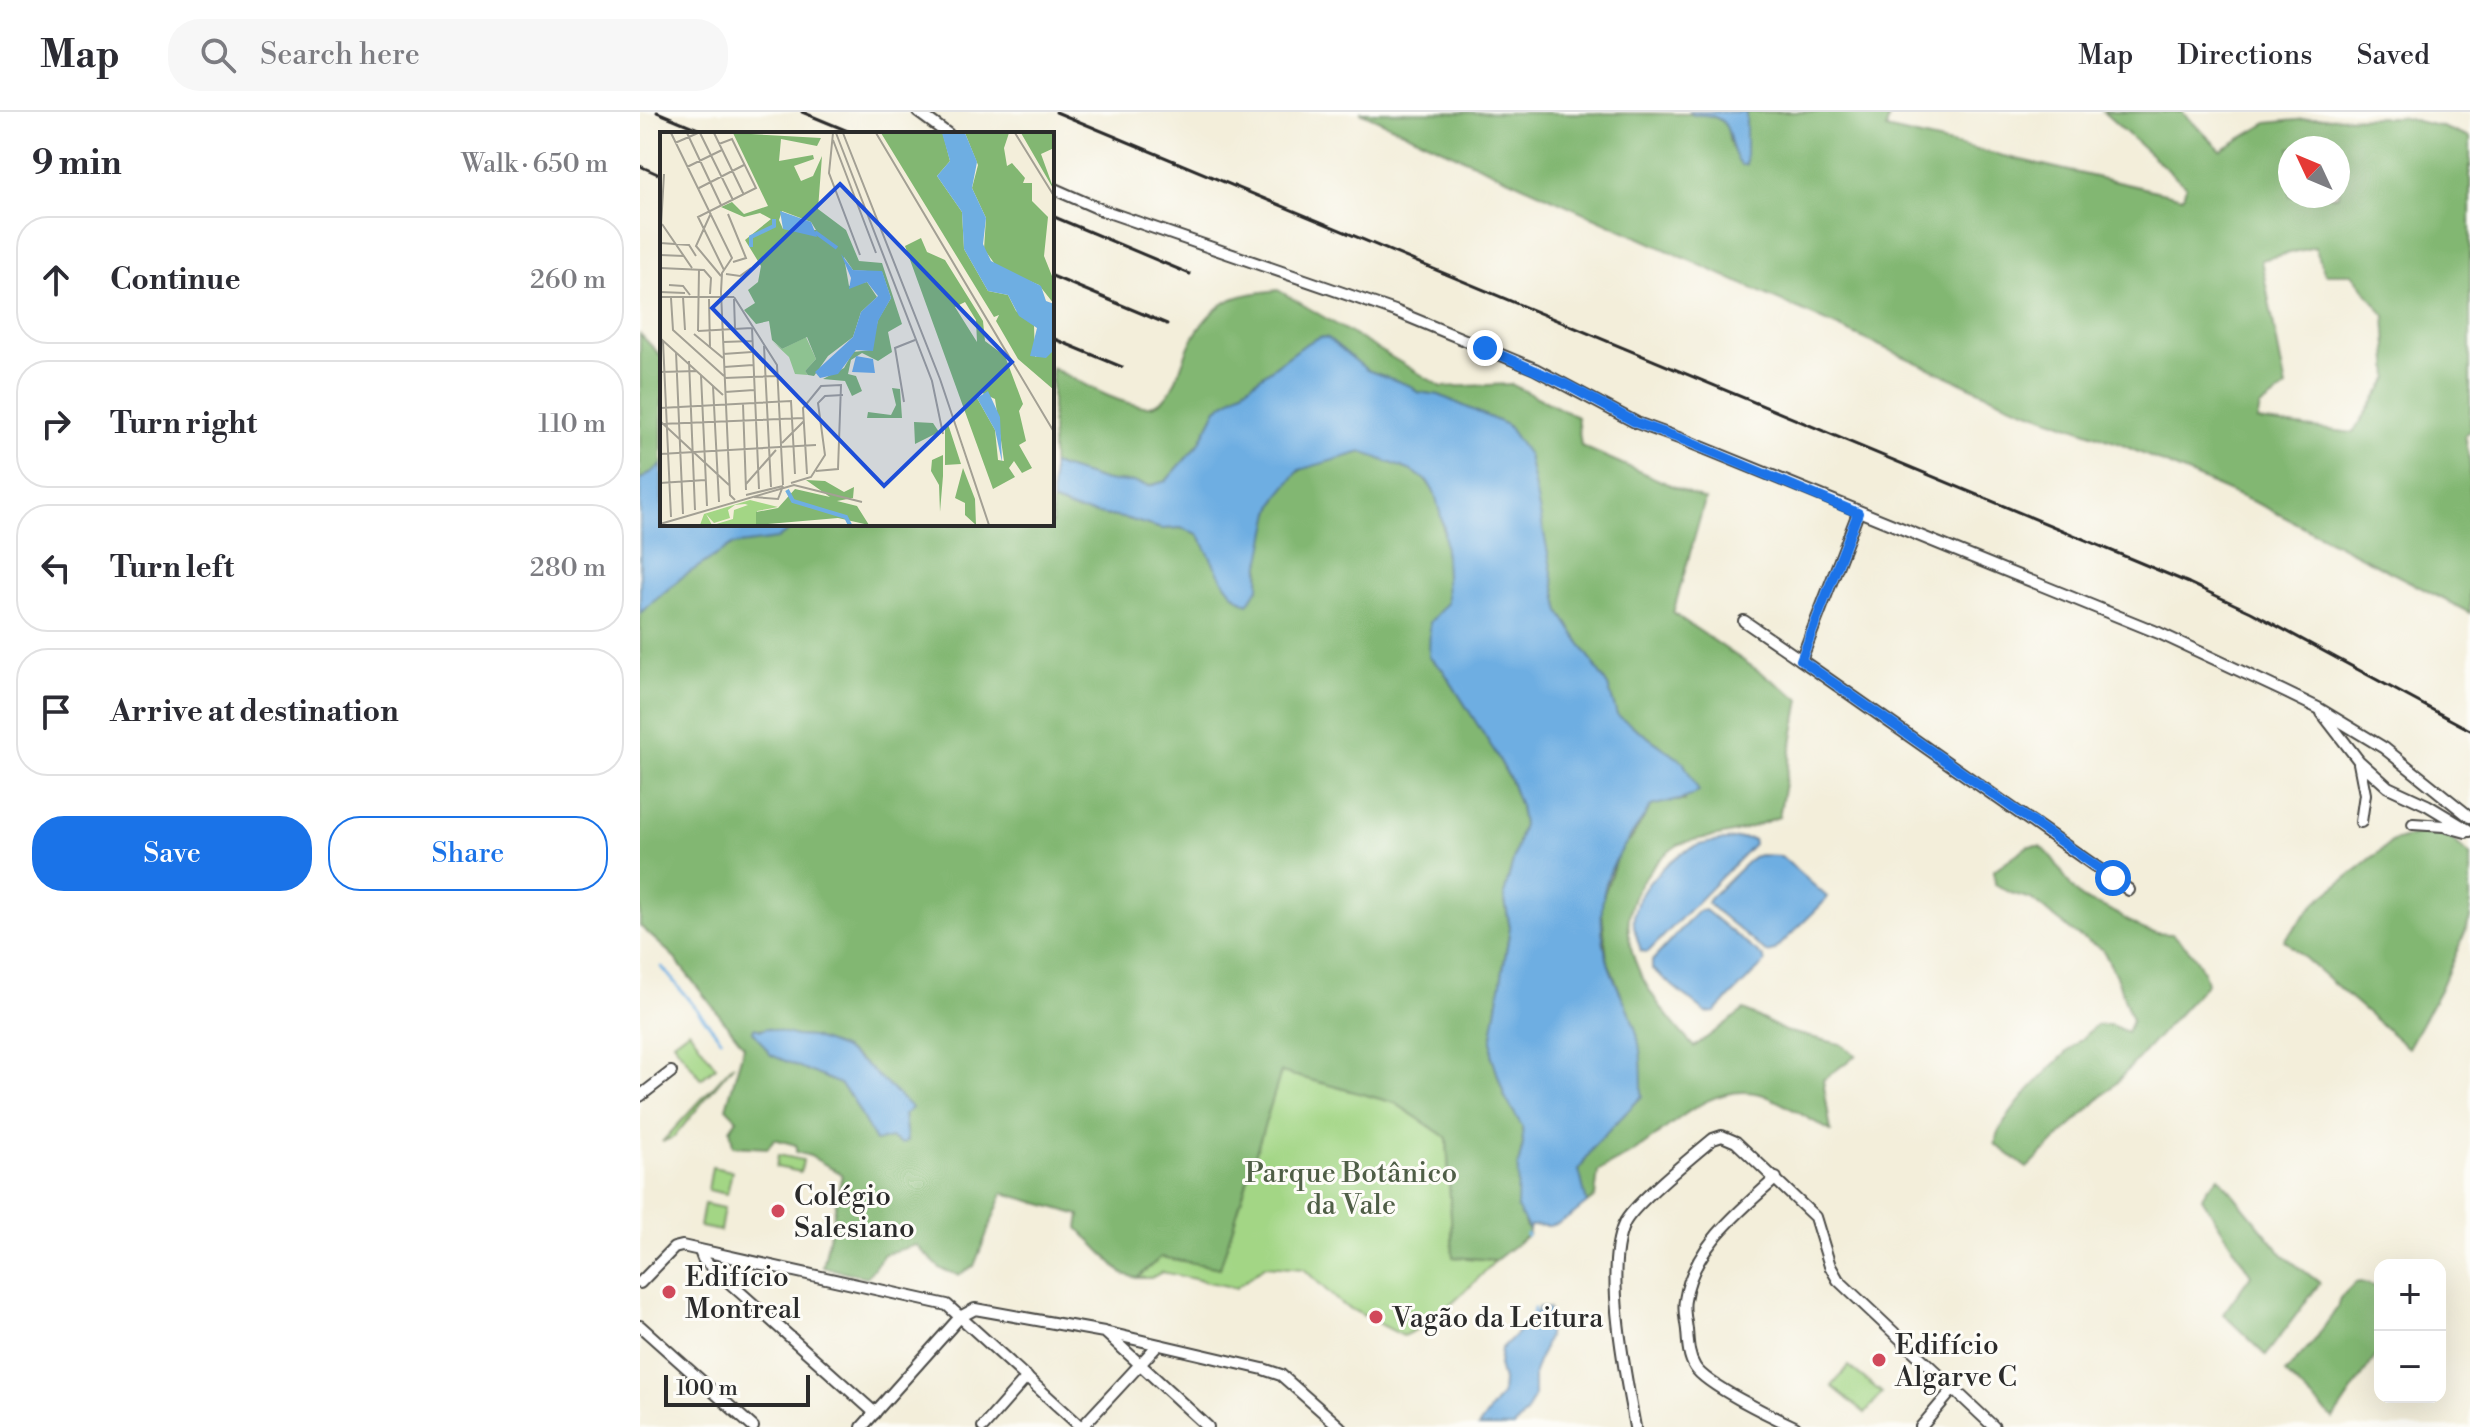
<!DOCTYPE html>
<meta charset="utf-8">
<style>
:root{--surface:#fff;--page:#f7f7f7;--text:#2b2b33;--muted:#7c7c81;--line:#e1e1e2;--accent:#1a73e8}
body{margin:0;font-family:"Libre Bodoni",serif;background:var(--page);color:var(--text)}
.controls{position:absolute;right:24px;bottom:24px;display:grid;overflow:hidden;border-radius:16px;box-shadow:0 8px 32px #0002}
.controls button{width:72px;height:72px;display:grid;place-items:center;padding:0;border:0;border-bottom:2px solid var(--line);background:var(--surface);color:var(--text);font:40px sans-serif}
.compass{position:absolute;left:1638px;top:24px;width:72px;height:72px;border-radius:50%;background:var(--surface);box-shadow:0 8px 32px #0002;rotate:314deg}
.scale{position:absolute;left:24px;bottom:20px;width:146px;box-sizing:border-box;padding-left:8px;border:4px solid #2b2b2b;border-top:0;font-size:22px;line-height:28px;white-space:nowrap;color:#2b2b2b;-webkit-text-stroke:6px #fdfcf7;paint-order:stroke}
.stop{position:absolute;width:24px;height:24px;margin:-18px;border:6px solid #1a73e8;border-radius:50%;background:#fff}
.stop.end{background:#1a73e8;border-color:#fff;box-shadow:0 2px 8px #0008}
.list{margin:0;padding:0;list-style:none}
h2{display:flex;justify-content:space-between;align-items:center;height:104px;margin:0;padding:0 32px;font-size:34px}
h2 small{font-size:26px;font-weight:400;color:var(--muted)}
.list li{display:grid;grid-template-columns:52px 1fr auto;gap:24px;align-items:center;box-sizing:border-box;height:128px;margin:0 16px 16px;padding:0 16px;border:2px solid var(--line);border-radius:32px}
.list b{display:block;font-size:30px;white-space:nowrap}
.list em{font-size:26px;font-style:normal;color:var(--muted)}
.actions{display:flex;gap:16px;padding:24px 32px}
.actions a{flex:1;padding:18px 0;border:2px solid var(--accent);border-radius:32px;text-align:center;font-size:28px;color:var(--accent)}
.actions .main{background:var(--accent);color:#fff}
.icon{flex:none;width:44px;height:44px;fill:none;stroke:currentColor;stroke-width:2;stroke-linecap:round;stroke-linejoin:round}
.map{position:relative;flex:none;width:1830px;height:1315px;overflow:hidden}
header{display:flex;align-items:center;gap:48px;box-sizing:border-box;height:112px;padding:0 40px;background:var(--surface);border-bottom:2px solid var(--line)}
header strong{font-size:38px}
nav{display:flex;gap:44px;margin-inline-start:auto;font-size:28px}
.search{width:560px;height:72px;background:var(--page);display:flex;align-items:center;gap:20px;box-sizing:border-box;padding:0 28px;border-radius:32px;color:var(--muted);font-size:30px}
main{display:flex}
aside{flex:1;background:var(--surface)}
.map>svg:first-child{display:block}
.green{fill:#a3d685;stroke:#678058;stroke-width:2}
.forest{fill:#82b772;stroke:#56714e;stroke-width:2;fill-rule:evenodd}
.water{fill:#6eaee2;stroke:#4c6c86;stroke-width:2}
.lines{fill:none;stroke-linecap:round;stroke-linejoin:round}
.stream{stroke:#6eaee2;stroke-width:3}
.minor-casing{stroke:#494845;stroke-width:14}
.minor{stroke:#fff;stroke-width:10}
.rail{stroke:#2b2b2b;stroke-width:3}
.route{stroke:#1a73e8;stroke-width:10}
.poi-dot{fill:#d1495b;stroke:#fdfcf7;stroke-width:3}
.labels{text-anchor:middle;stroke-width:6;stroke-linejoin:round;paint-order:stroke}
.park-label{font-size:28px;fill:#4f5e46;stroke:#fdfcf7}
.poi-label{font-size:28px;fill:#2b2b2b;stroke:#fdfcf7;text-anchor:start}
.inset-river{fill:none;stroke:#6eaee2;stroke-width:4}
.inset-road{fill:none;stroke:#a3a094;stroke-width:2}
.view{fill:#1d4ed8;fill-opacity:0.15;stroke:#1d4ed8;stroke-width:4}
.inset-edge{fill:none;stroke:#2b2b2b;stroke-width:4}
</style>
<header>
<strong>Map</strong>
<div class="search"><svg class="icon" aria-label="search" viewBox="0 0 24 24"><circle cx="10" cy="10" r="6"/><path d="M15 15l6 6"/></svg>Search here</div>
<nav><a>Map</a><a>Directions</a><a>Saved</a></nav>
</header>
<main>
<aside>
<h2>9 min<small>Walk · 650 m</small></h2>
<ul class="list">
<li><svg class="icon" aria-label="ahead" viewBox="0 0 24 24"><path d="M12 20V5M6 11l6-6 6 6"/></svg><div><b>Continue</b></div><em>260 m</em></li>
<li><svg class="icon" aria-label="right" viewBox="0 0 24 24"><path d="M7 20v-9h11M14 6l5 5-5 5"/></svg><div><b>Turn right</b></div><em>110 m</em></li>
<li><svg class="icon" aria-label="left" viewBox="0 0 24 24"><path d="M17 20v-9H6M10 6l-5 5 5 5"/></svg><div><b>Turn left</b></div><em>280 m</em></li>
<li><svg class="icon" aria-label="arrive" viewBox="0 0 24 24"><path d="M6 21V4h12l-3 4 3 4H6"/></svg><div><b>Arrive at destination</b></div></li>
</ul>
<div class="actions"><a class="main">Save</a><a>Share</a></div>
</aside>
<div class="map">
<svg width="1830" height="1315" viewBox="0 0 1830 1315">
<rect width="100%" height="100%" fill="#fdfcf7"/>
<filter id="ink" filterUnits="userSpaceOnUse"><feTurbulence type="fractalNoise" baseFrequency=".0125" numOctaves="2"/><feDisplacementMap in="SourceGraphic" scale="16" xChannelSelector="R" yChannelSelector="G"/><feConvolveMatrix kernelMatrix="1 2 1 2 8 2 1 2 1" color-interpolation-filters="sRGB"/></filter>
<filter id="wash" filterUnits="userSpaceOnUse"><feTurbulence type="fractalNoise" baseFrequency=".006" numOctaves="4" result="noise"/><feDisplacementMap in="SourceGraphic" scale="32" xChannelSelector="R" yChannelSelector="G"/><feGaussianBlur stdDeviation="1.8" result="paint"/><feColorMatrix in="noise" values="0 0 0 0 0 0 0 0 0 0 0 0 0 0 0 0 0 1.4 0 .05"/><feComposite in="paint" operator="in"/></filter>
<g filter="url(#wash)">
<rect width="100%" height="100%" fill="#f3eeda"/>
<g class="green">
<polygon points="49,918 76,955 61,967 33,930"/>
<polygon points="94,952 34,1025 22,1030"/>
<path d="M641,959l114,32 52,35 6,119 43,3c-26,27 -58,61 -93,76l-62,-32 -37,-35 -39,-3 -29,22 -74,-16 -11,6h-14l24,-21 59,10z"/>
<polygon points="138,1043 163,1048 161,1060 136,1055"/>
<polygon points="72,1055 92,1059 87,1082 68,1078"/>
<polygon points="64,1092 84,1096 80,1119 60,1115"/>
<polygon points="1209,1254 1242,1281 1225,1301 1192,1274"/>
</g>
<g class="forest">
<path d="M720,0l345,2c33,10 17,13 27,34 3,6 10,12 14,16v-52h144l-4,17 297,68 3,-11 -83,-74h79l39,38 46,-27 49,-5 84,-1 42,10 28,11v292l-5,5 5,30v148l-205,-106 -145,-63 -111,-40zM1650,36h48v48h-48zM1675,135l10,27h27l33,42 4,62 -36,55 -96,-12 3,-14 26,-19 -25,-128z"/>
<path d="M638,178l164,97 69,-3 66,33 4,29 124,54 -32,113 127,86 -21,118c-15,5 -31,12 -47,16 -18,5 -36,4 -54,12 -14,8 -26,22 -35,35 -40,59 11,124 51,167l50,-37 41,21 55,13 16,11 -33,25 8,51c-17,-9 -55,-33 -71,-37 -50,-12 -88,33 -125,57 -12,8 -25,12 -37,21l-3,25 -8,6 -8,-32 15,-25 48,-50 -5,-62 -30,-75 -6,-56 19,-54 12,-11 19,-32 18,-5h16l-27,-57 -41,-29 -9,-29 -48,-74 -32,-156 -21,-31 -68,-30 -22,-3 -6,-6 -44,-16 -39,-32 -8,-1 -13,6 -90,66 -18,35 -33,37 -17,5 -17,-4 -26,-1 -54,-17v-96c25,12 64,36 92,38 31,3 36,-45 48,-66 5,-9 14,-22 22,-29 17,-17 41,-18 64,-21z"/>
<polygon points="0,222 22,245 22,353 0,368"/>
<path d="M723,340c20,6 51,15 66,32 15,18 22,97 18,120 -4,18 -13,36 -18,53l14,13 52,82 15,28 10,26 3,18 -19,71 6,33 -18,108v21l13,40 17,29 1,18 -5,22 7,60 4,4 -1,5 -32,25 -43,-3 -6,-119 -52,-35 -114,-31 -61,196 -59,-11 -24,21 -14,-4 -45,-46 2,-13 -77,-22 -29,73 -16,9 -17,-6 -25,-24 -32,9 -17,23 -44,-10 19,-93 -32,-18 -14,-4v-7l-22,-6 -6,9 -35,-2 -3,-17 7,-10 -11,-11 18,-62 -73,-92 -31,-28v-313l41,-35 51,-33 66,-21h254v-23l23,9 53,9 34,10 19,-1 17,6 33,57 28,-4c0,-38 8,-89 39,-115 12,-10 48,-15 65,-20zM114,916l42,8 16,1 30,11 18,12 51,48 -7,7 3,25 -8,3 -8,-5 -16,3 -23,-43 -12,-14 -69,-29 -18,-24z"/>
<polygon points="1784,720 1809,726 1830,743 1830,806 1826,818 1800,878 1768,936 1644,828 1676,790 1753,729"/>
<path d="M1388,734h12c18,13 23,34 40,50 9,8 24,9 34,16 23,14 30,22 58,22 17,14 30,27 35,49l-92,101 -88,84 -32,-24c8,-37 72,-91 101,-119h15l16,7 5,-11 -15,-43 -14,-28 -29,-17 -43,-34 -20,-6 -16,-9 -1,-14z"/>
<polygon points="1579,1065 1643,1143 1680,1171 1626,1243 1583,1202 1611,1163 1562,1086 1566,1077"/>
<polygon points="1721,1170 1740,1176 1740,1238 1693,1307 1645,1261 1675,1228 1697,1196 1700,1186 1715,1171"/>
</g>
<g class="water">
<path d="M1050,0h56v53h-5c-19,-24 -1,-53 -48,-50z"/>
<path d="M680,225l8,1 39,32 44,16 6,6 22,3 68,30 21,30 32,157 48,74 9,29 66,47 16,29c-17,12 -29,9 -48,15 -14,23 -32,43 -42,68 -10,26 -9,58 -2,85 7,26 23,49 30,75 5,20 5,41 5,62l-48,50 -15,24 8,33c-10,8 -24,21 -38,23 -5,0 -12,-1 -19,0l-1,4 -12,-22 1,-42 5,-22 -1,-18 -17,-29 -13,-40v-21l18,-108 -6,-33 19,-71 -3,-18 -10,-27 -15,-27 -52,-82 -14,-13 1,-35 17,-19 -3,-75 -9,-34 -7,-12 -14,-10 -52,-20 -63,18 -21,26 -7,16 -12,57v18l-11,17c-25,-10 -36,-48 -50,-70l-17,-6 -19,1 -34,-10 -53,-9 -23,-9v-37l54,17 26,1 17,4 17,-5 33,-37 18,-35 90,-66z"/>
<polygon points="22,353 22,412 158,412 137,427 92,433 41,466 0,501 0,368"/>
<path d="M1101,726l12,1 1,5 -106,108 -7,-1c-2,-8 -6,-17 -7,-25 -4,-33 35,-70 63,-80 14,-5 30,-6 44,-8z"/>
<polygon points="1120,743 1141,744 1187,785 1182,792 1134,839 1127,841 1067,791 1070,786 1113,745"/>
<polygon points="1065,798 1123,845 1125,850 1075,900 1066,901 1012,857 1012,849 1058,799"/>
<polygon points="114,916 121,918 127,916 156,924 172,925 202,936 227,954 272,996 264,1003 267,1029 262,1032 251,1026 235,1029 212,986 200,972 131,943 113,919"/>
<polygon points="899,1195 909,1197 908,1225 894,1260 894,1285 887,1300 874,1315 838,1315 862,1282 863,1269 859,1253 861,1237 897,1201"/>
</g>
<g class="lines">
<g class="stream">
<polyline points="22,855 81,927"/>
<polyline points="887,1124 887,1122"/>
<polyline points="893,1204 894,1196"/>
</g>
</g>
</g>
<g filter="url(#ink)">
<g class="lines">
<g class="minor-casing">
<g id="minor">
<polyline points="278,0 308,22"/>
<polyline points="412,76 462,98 755,199 895,257 997,311 1044,328 1519,521 1643,579 1678,596 1744,636 1830,705"/>
<polyline points="1218,401 1161,548 1489,778"/>
<polyline points="1104,509 1161,548"/>
<polyline points="1682,601 1719,649 1748,675 1787,693 1830,719"/>
<polyline points="1719,651 1725,682 1721,710"/>
<polyline points="1773,712 1804,714 1826,720"/>
<polyline points="0,984 31,960"/>
<path d="M1136,1066c-37,34 -83,69 -91,122 -2,9 1,21 2,30 1,12 1,26 8,37 11,18 78,50 100,60"/>
<polyline points="60,1139 63,1147 235,1301"/>
<polyline points="0,1171 34,1136 42,1134 307,1193 441,1315"/>
<polyline points="0,1214 113,1315"/>
<polyline points="466,1221 568,1315"/>
<polyline points="222,1315 320,1205 335,1197 464,1220 623,1257 641,1263 700,1315"/>
<polyline points="343,1315 387,1265"/>
<polyline points="442,1315 518,1233"/>
<path d="M995,1315c-9,-49 -32,-158 -11,-203 8,-19 70,-69 89,-85l9,-3 14,6 79,75 15,49 8,14 156,147"/>
<polyline points="1281,1315 1314,1276"/>
</g>
</g>
<use href="#minor" class="minor"/>
<g class="rail">
<polyline points="17,0 70,22"/>
<polyline points="162,0 215,22"/>
<polyline points="416,0 1549,471 1611,500 1830,618"/>
<polyline points="0,54 22,64"/>
<polyline points="412,104 550,162"/>
<polyline points="412,164 527,212"/>
<polyline points="412,226 482,255"/>
</g>
</g>
</g>
<g class="lines" filter="url(#ink)">
<polyline class="route" points="845,236 925,272 997,311 1044,328 1218,401 1161,548 1473,766"/>
</g>
<g class="poi-dot">
<circle cx="138" cy="1099" r="8"/>
<circle cx="29" cy="1180" r="8"/>
<circle cx="736" cy="1205" r="8"/>
<circle cx="1239" cy="1248" r="8"/>
</g>
<g class="labels">
<g class="park-label">
<text x="711" y="1070">Parque Botânico<tspan x="711" dy="32">da Vale</tspan></text>
</g>
<g class="poi-label">
<text x="154" y="1093">Colégio<tspan x="154" dy="32">Salesiano</tspan></text>
<text x="45" y="1174">Edifício<tspan x="45" dy="32">Montreal</tspan></text>
<text x="752" y="1215">Vagão da Leitura</text>
<text x="1255" y="1242">Edifício<tspan x="1255" dy="32">Algarve C</tspan></text>
</g>
</g>
<g transform="translate(20 20)">
<rect width="394" height="394" fill="#f3eeda"/>
<path d="M146,205l10,22 -11,12 3,4 -13,-1 -6,-17 -16,-15 9,7zM90,368l28,7 -21,4 -1,14h-43l20,-6 1,-9 14,-5 -3,-1 -10,1 -7,5 2,8 -16,5 -8,-9 6,11h-12l4,-11z" fill="#a3d685"/>
<path d="M73,1l88,5 -4,8 -36,-7 -2,22 34,-6 1,4 -20,7 7,15 12,-5 9,-20 -4,53 28,21 13,31 23,2 20,61 -14,8 4,20 -14,9 -16,-8 -11,7 -3,14 8,2 6,15 -10,5 -7,-15 -22,-2 21,-11 9,-16 18,-2 7,-30 13,-22 -9,-26 -29,-2 -9,-13 5,29 18,-4 10,15 -16,15 -8,25 -25,19 -14,20 -6,-1 -3,-4 11,-12 -9,-22 -25,12 -10,-9 -3,-19 -13,3 -12,-14 11,-7 -7,-13 10,-8 3,-16 -16,-26 26,-21 -11,-6 -16,4 -23,-10 11,-5 12,12 24,-8zM122,79l29,11 5,8 -33,-1 -4,-9zM221,1l62,1 7,27 -13,15 25,36 2,37 24,42 20,4 8,16 18,14 1,32 19,-7v40l-36,-31 -22,-38 3,-6 -5,2zM305,1h44l-5,15 3,18 5,-3 13,15 -2,5h9v18l16,16 -4,39 10,25v23l-15,-19 -42,-18 -13,-18 2,-31 -14,-30 6,-23zM361,1h33v15l-13,6 13,36zM261,106l6,14 18,8 38,61 2,20 20,15 18,48 -4,7 7,30 -7,4 13,23 -10,5 -8,-12 -5,7 6,9 -22,12 -88,-243zM305,170l11,18 1,22 -22,-35zM320,260l15,7 9,62 -6,-1 -3,-30 -18,-32zM232,256l8,1 2,29h-35l1,-6 23,3 5,-10zM254,290l19,1 6,9 -24,12zM285,292h3l13,40 -16,1zM283,323v21l-3,36 -1,-27 -8,-14 1,-11zM303,336l12,31 1,26 -11,-10v-12l-10,-5zM146,348l19,1 19,11 10,-5 -1,11 -16,3 20,5 12,19 -31,-7 -82,7v-13l22,-4 17,-19 35,8z" fill="#82b772" fill-rule="evenodd"/>
<path d="M282,1h23l12,29 -5,26 14,30 -3,26 8,17 50,25 5,15 8,3v46l-8,8 -16,-2 7,-28 -18,-12 -11,-21 -20,-4 -24,-42 -2,-37 -25,-36 13,-15zM120,79l31,11 6,15 -34,-8zM181,122l12,16 29,1 9,27 -13,23 -5,30 -17,-1 -18,24 -18,4 -5,-6 38,-35 8,-25 17,-16 -11,-14 -18,7 2,-11zM196,224l17,3 2,14 -23,-1zM328,259l12,26 2,45 -7,-32 -18,-32z" fill="#6eaee2"/>
<path class="inset-river" d="M155,100l22,16M91,115v-10l23,-11v-7M127,358l6,11 53,16 4,8"/>
<path class="inset-road" d="M11,1l61,125 -10,15 -1,19 9,203 5,5M27,1l34,72M40,1l33,67M54,1l30,62M173,1l-4,40 31,82M176,1l96,248 11,53M183,1l97,246 49,146M216,1l178,299M355,1l39,63M173,8l43,113M15,11l23,-10M59,12l13,-5 24,49 -58,29 26,53M27,35l35,-17M39,56l45,-23M51,81l-15,33 25,30M68,82l18,44 -13,4M2,92l30,44M0,111l4,-69M0,111l29,2 7,11M0,123l24,1M0,136l44,2 7,8 -1,16M66,142l14,2 11,-8M9,153l14,1 7,9M0,160l25,1M0,165h74M23,165l2,33M74,165l43,68 6,120M11,166l2,32 51,46M49,167l1,49M74,167l1,30M92,196l7,161M38,199l1,-62M38,199l54,-3M34,202l29,24M0,206l63,57M3,209l8,176M63,210l29,-1M104,214l7,141M16,220l7,162M63,222l29,-2M29,229l6,149M64,235l29,-2M0,240l37,-1M41,243l6,131M64,246l53,-2M53,254l6,116M65,260l29,-2M244,270l-9,-54 20,-8M83,272l3,86M0,276l131,-7 4,73M0,289l69,64M0,292l143,-6M122,311l22,-22M0,322l156,-9M147,342l-4,-66 18,-22 20,-1 -3,84 -22,2M0,351l45,-3M131,351l20,-6 14,-22 -7,-52 7,-7 18,-1M86,352l30,-34M86,363l37,-9M94,365l24,2 5,-13M0,392l134,-39 68,17"/>
<path class="view" d="M180,52l172,178 -128,124 -172,-178z"/>
<rect width="394" height="394" class="inset-edge"/>
</g>
</svg>
<div class="controls">
<button>+</button>
<button>−</button>
</div>
<svg class="compass" viewBox="-18 -18 36 36"><path d="M0-13l5 13h-10z" fill="#e53935"/><path d="M0 13l5-13h-10z" fill="#7c7c81"/></svg>
<div class="scale">100 m</div>
<div class="stop" style="left:1473px;top:766px"></div>
<div class="stop end" style="left:845px;top:236px"></div>
</div>
</main>
